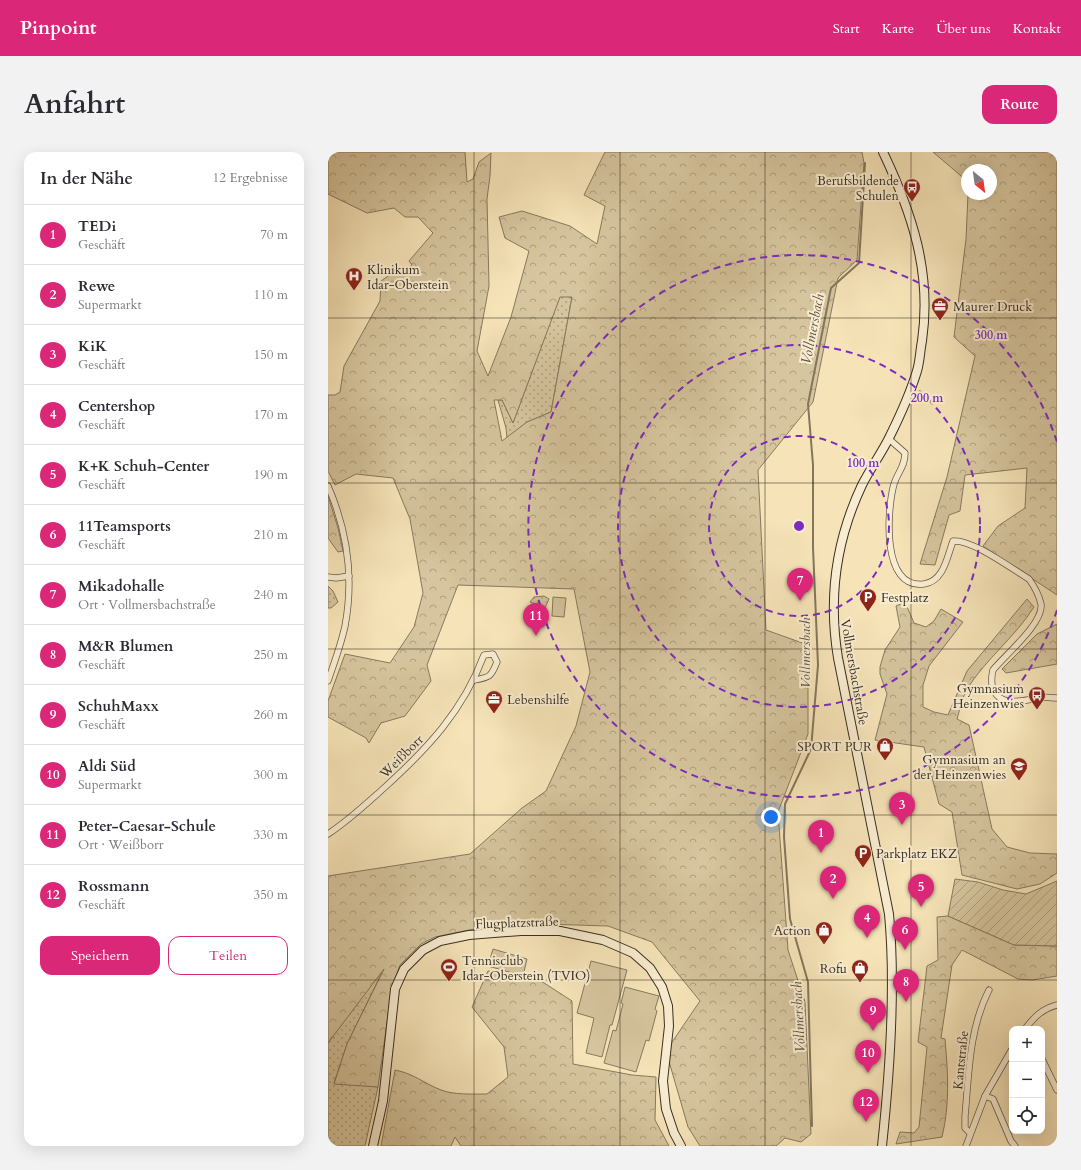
<!DOCTYPE html>
<html lang="de">
<meta charset="utf-8">
<style>
:root{--surface:#fff;--page:#f2f2f3;--text:#2b2b33;--muted:#7c7c81;--line:#e1e1e2;--accent:#db2777}
body{margin:0;font-family:Cardo,serif;background:var(--page);color:var(--text)}
.controls{position:absolute;right:12px;bottom:12px;display:grid;overflow:hidden;border-radius:8px;box-shadow:0 4px 16px #0002}
.controls button{width:36px;height:36px;display:grid;place-items:center;padding:0;border:0;border-bottom:1px solid var(--line);background:var(--surface);color:var(--text);font:20px sans-serif}
.compass{position:absolute;left:633px;top:12px;width:36px;height:36px;border-radius:50%;background:var(--surface);box-shadow:0 4px 16px #0002;rotate:151deg}
.you{position:absolute;left:443px;top:665px;width:14px;height:14px;margin:-10px;border:3px solid #fff;border-radius:50%;background:#1a73e8;box-shadow:0 0 0 6px #1a73e833}
.badge{display:grid;place-items:center;width:26px;height:26px;border-radius:50%;background:var(--accent);color:#fff;font-size:13px;font-weight:700}
.pin{position:absolute;translate:-50% -33px;filter:drop-shadow(0 1px 2px #0008)}
.pin::after{content:'';position:absolute;top:21px;width:14px;height:12px;background:inherit;clip-path:polygon(0 0,100% 0,50% 100%)}
.list{margin:0;padding:0;list-style:none}
h2{display:flex;justify-content:space-between;align-items:center;height:52px;margin:0;padding:0 16px;font-size:17px}
h2 small{font-size:13px;font-weight:400;color:var(--muted)}
.list li{display:grid;grid-template-columns:26px 1fr auto;gap:12px;align-items:center;box-sizing:border-box;height:60px;padding:0 16px;border-top:1px solid var(--line)}
.list b{display:block;font-size:15px;white-space:nowrap}
.list p{margin:0;font-size:13px;white-space:nowrap;color:var(--muted)}
.list em{font-size:13px;font-style:normal;color:var(--muted)}
.actions{display:flex;gap:8px;padding:12px 16px}
.actions a{flex:1;padding:9px 0;border:1px solid var(--accent);border-radius:12px;text-align:center;font-size:14px;color:var(--accent)}
.actions .main{background:var(--accent);color:#fff}
.icon{flex:none;width:22px;height:22px;fill:none;stroke:currentColor;stroke-width:2;stroke-linecap:round;stroke-linejoin:round}
.map{position:relative;flex:none;width:729px;height:994px;overflow:hidden;border-radius:12px}
header{display:flex;align-items:center;gap:24px;box-sizing:border-box;height:56px;padding:0 20px;background:var(--accent);color:#fff}
header strong{font-size:19px}
nav{display:flex;gap:22px;margin-inline-start:auto;font-size:14px}
.intro{display:flex;align-items:center;justify-content:space-between;box-sizing:border-box;height:96px;padding:0 24px}
h1{margin:0;font-size:28px}
.button{padding:10px 18px;border-radius:12px;background:var(--accent);color:#fff;font-size:14px;font-weight:700}
main{display:flex;gap:24px;padding:0 24px}
aside{flex:1;background:var(--surface);border-radius:12px;box-shadow:0 4px 16px #0002}
.map>svg:first-child{display:block}
.grass{fill:url(#grass-dots);stroke:#867a60}
.forest{fill:url(#forest-crowns);stroke:#867a60;fill-rule:evenodd}
.garden{fill:url(#garden-furrows);stroke:#867a60}
.pitch{fill:#d6c59e;stroke:#867a60}
.lines{fill:none;stroke-linecap:round;stroke-linejoin:round}
.stream{stroke:#83765d;stroke-width:2}
.street-casing{stroke:#675c48;stroke-width:7}
.secondary-casing{stroke:#372e22;stroke-width:10}
.street{stroke:#f9edd1;stroke-width:5.5}
.secondary{stroke:#f9edd1;stroke-width:8}
.grid{fill:none;stroke:#372e22;stroke-width:1;stroke-opacity:0.55}
.ring{fill:none;stroke:#7b2cbf;stroke-width:2;stroke-dasharray:7 5}
.labels{text-anchor:middle;stroke-width:4;stroke-linejoin:round;paint-order:stroke}
.poi-label{font-size:13px;fill:#372e22;stroke:#f9edd1;text-anchor:end}
.street-label{font-size:13px;fill:#372e22;stroke:#f9edd1}
.water-label{font-size:14px;font-style:italic;fill:#5d5240;stroke:#f9edd1}
.centre{fill:#7b2cbf;stroke:#f9edd1;stroke-width:2}
.ring-label{font-size:12px;text-anchor:middle;font-weight:bold;fill:#7b2cbf;stroke:#f9edd1;stroke-width:4;stroke-linejoin:round;paint-order:stroke}
</style>
<header>
<strong>Pinpoint</strong>
<nav><a>Start</a><a>Karte</a><a>Über uns</a><a>Kontakt</a></nav>
</header>
<div class="intro"><h1>Anfahrt</h1><a class="button">Route</a></div>
<main>
<aside>
<h2>In der Nähe<small>12 Ergebnisse</small></h2>
<ul class="list">
<li><span class="badge">1</span><div><b>TEDi</b><p>Geschäft</p></div><em>70 m</em></li>
<li><span class="badge">2</span><div><b>Rewe</b><p>Supermarkt</p></div><em>110 m</em></li>
<li><span class="badge">3</span><div><b>KiK</b><p>Geschäft</p></div><em>150 m</em></li>
<li><span class="badge">4</span><div><b>Centershop</b><p>Geschäft</p></div><em>170 m</em></li>
<li><span class="badge">5</span><div><b>K+K Schuh-Center</b><p>Geschäft</p></div><em>190 m</em></li>
<li><span class="badge">6</span><div><b>11Teamsports</b><p>Geschäft</p></div><em>210 m</em></li>
<li><span class="badge">7</span><div><b>Mikadohalle</b><p>Ort · Vollmersbachstraße</p></div><em>240 m</em></li>
<li><span class="badge">8</span><div><b>M&amp;R Blumen</b><p>Geschäft</p></div><em>250 m</em></li>
<li><span class="badge">9</span><div><b>SchuhMaxx</b><p>Geschäft</p></div><em>260 m</em></li>
<li><span class="badge">10</span><div><b>Aldi Süd</b><p>Supermarkt</p></div><em>300 m</em></li>
<li><span class="badge">11</span><div><b>Peter-Caesar-Schule</b><p>Ort · Weißborr</p></div><em>330 m</em></li>
<li><span class="badge">12</span><div><b>Rossmann</b><p>Geschäft</p></div><em>350 m</em></li>
</ul>
<div class="actions"><a class="main">Speichern</a><a>Teilen</a></div>
</aside>
<div class="map">
<svg width="729" height="994" viewBox="0 0 729 994">
<defs>
<pattern id="grass-dots" width="8" height="8" patternUnits="userSpaceOnUse"><rect width="8" height="8" fill="#d6c59e"/><path d="M2 2h.1M6 6h.1" fill="none" stroke="#aea080" stroke-width="1.8" stroke-linecap="round"/></pattern>
<pattern id="forest-crowns" width="20" height="18" patternUnits="userSpaceOnUse"><rect width="20" height="18" fill="#d6c59e"/><path d="M2 6a3 3 0 1 1 6 0M12 15a3 3 0 1 1 6 0" fill="none" stroke="#aea080"/></pattern>
<pattern id="garden-furrows" width="10" height="10" patternUnits="userSpaceOnUse"><rect width="10" height="10" fill="#d6c59e"/><path d="M-1 1l2-2M0 10L10 0M9 11l2-2" fill="none" stroke="#aea080"/></pattern>
</defs>
<rect width="100%" height="100%" fill="#f6e4b8"/>
<filter id="stains"><feTurbulence type="fractalNoise" baseFrequency=".005" numOctaves="4"/><feColorMatrix values="0 0 0 0 .2 0 0 0 0 .09 0 0 0 0 .02 0 0 0 .5 -.17"/></filter>
<radialGradient id="worn" r=".72"><stop offset=".6" stop-color="#630" stop-opacity="0"/><stop offset="1" stop-color="#630" stop-opacity=".3"/></radialGradient>
<g class="grass">
<polygon points="232,144 244,145 223,260 199,270 179,286 178,276 170,248 174,248 185,271"/>
<polygon points="0,434 5,439 10,450 3,456 0,456"/>
<polygon points="216,444 221,447 217,456 202,450 206,445"/>
<polygon points="57,814 19,892 6,931 50,935 37,994 0,994 0,891"/>
</g>
<g class="forest">
<path d="M0,0h137l2,30 6,-3 6,-17 12,-9 -1,23 -3,23 2,87 -12,65 11,25 23,-59 18,-66 -24,-13 -6,-21 23,-6 48,15 27,18 8,-38 -21,-11 21,-43h257l2,11 -7,97 -19,18 -25,124 -55,68 8,160 42,15v89l-30,78 10,138 17,52 6,132 -10,8 -16,-4 -9,8h-76l-12,-19 -22,-76 34,-50 -48,-59 -44,-16 -63,-2 -76,6 -34,7 -14,7 -21,21 -8,22 -14,100 -44,-3 13,-40 37,-75 -56,74v-167l142,-22 52,-46 24,-17 30,-65 14,-54 -16,-83 -116,-4 -31,80 4,16 -26,35 -24,7 -12,20 -3,-5 -38,-21v-16l17,-47 45,9 24,-36 9,-34 -13,-74 -17,-41 -37,-4 -21,11 -7,-14v-76h7l5,-3 4,-26 36,-65 1,-20 17,-12 7,1 7,-5 -3,-4 24,-28 -15,-16h-13l-11,-9 -27,5 -39,-19zM232,145h12l-21,115 -24,10 -25,19 -8,-41h8l11,23z"/>
<polygon points="605,0 729,0 729,443 655,394 670,374 697,356 699,316 637,323 632,359 621,363 607,413 592,412 619,325 647,204 626,185 638,87 640,42 663,42 663,18 639,18 639,29"/>
<polygon points="0,344 10,376 15,399 10,400 0,386"/>
<path d="M699,447l7,8c-19,30 -48,52 -67,82 -5,9 -7,20 -10,30l12,6 23,104 15,18 23,6 27,1v19l-17,11 -23,5 -55,-14 -10,-63 -13,-8 -15,-57 -49,-7 12,-46 -7,-20v-7l5,-17 15,-23 -4,-21 9,-4 9,21 12,4 8,-6 7,-12 22,13 -34,44 -6,19v22l11,5 14,3 19,-44z"/>
<polygon points="729,472 729,512 678,521 674,517 709,482"/>
<path d="M620,764l66,29 43,1v30l-25,4 -14,-1 -56,-29 -10,15 -11,73 4,1c3,34 5,65 -3,98l-46,7 4,-12 14,1 5,-6 8,-80 -9,-5 9,-76 11,-6 -1,-43z"/>
<path d="M160,819l50,8 34,22 1,63 59,11 24,2 -1,43 14,26h-208l-6,-9 -4,9h-70l14,-76c20,4 28,13 46,20 13,5 32,4 46,4l21,-17 -4,-30 -32,-40z"/>
</g>
<polygon class="garden" points="627,727 650,730 675,738 698,742 729,729 729,794 686,793 620,764"/>
<g class="pitch">
<polygon points="225,445 238,446 236,465 224,464"/>
<polygon points="165,797 199,807 195,824 160,814"/>
<polygon points="263,809 299,818 284,873 282,873 274,905 258,901 266,866 249,861"/>
<polygon points="297,835 331,844 327,857 329,859 321,889 318,888 308,920 276,911 285,878 288,879 295,852 293,851"/>
</g>
<g class="lines">
<polyline class="stream" points="484,974 480,830 462,767 456,685 457,652 483,597 490,513 485,396 485,313 480,252 503,136 531,111 537,11"/>
<g class="street-casing">
<g id="street">
<path d="M561,287l16,14c0,14 -7,18 -11,31 -7,25 -13,106 30,100 20,-3 23,-27 29,-43 19,-2 59,28 76,38 5,7 10,16 12,25 3,19 -36,51 -48,66 -5,21 5,34 26,31 8,0 15,-3 22,-4 5,0 11,1 16,1"/>
<path d="M0,334c19,44 26,92 17,140 -4,19 -11,37 -17,55"/>
<polyline points="0,425 8,426 21,424"/>
<path d="M0,682c20,-13 38,-30 56,-46 44,-40 79,-77 100,-133l9,-1 4,8c-6,15 -7,15 -22,18"/>
<path d="M697,877c9,-12 17,-20 32,-24"/>
<polyline points="714,907 729,938"/>
<polyline points="657,944 665,947 683,989 687,994"/>
<path d="M642,981l-5,-5v-12c4,-43 4,-87 24,-126"/>
<polyline points="638,994 657,944 684,897"/>
</g>
</g>
<g class="secondary-casing">
<g id="secondary">
<polyline points="45,994 55,949 67,837 76,817 95,798 112,789 141,783 193,779 232,779 275,788 305,801 322,816 334,835 340,854 341,874 335,929 338,957 346,981 353,994"/>
<path d="M554,994c8,-75 14,-158 7,-232l-51,-256c-10,-60 -2,-118 24,-173 8,-16 19,-31 27,-47 11,-22 21,-44 28,-67 3,-10 3,-20 5,-30 10,-69 -10,-128 -39,-189"/>
</g>
</g>
<use href="#street" class="street"/>
<use href="#secondary" class="secondary"/>
</g>
<path class="grid" d="M146,0v994M292,0v994M437,0v994M583,0v994M0,166h729M0,331h729M0,497h729M0,663h729M0,828h729"/>
<g class="ring">
<circle cx="471" cy="374" r="90"/>
<circle cx="471" cy="374" r="181"/>
<path d="M729 458A271 271 0 1 1 729 290"/>
</g>
<defs>
<g id="bus-pin" transform="scale(0.9)"><path d="M0 17L-7.5 6A9.5 9.5 0 1 1 7.5 6Z" fill="#8f2418" stroke="#f9edd1"/><path d="M-5-6H5V4H4V6H2V4H-2V6H-4V4H-5ZM-3.5-4V0h7V-4ZM-3.5 1.2v1.5H-2V1.2ZM2 1.2v1.5H3.5V1.2Z" fill="#fff"/></g>
<g id="hospital-pin" transform="scale(0.9)"><path d="M0 17L-7.5 6A9.5 9.5 0 1 1 7.5 6Z" fill="#8f2418" stroke="#f9edd1"/><path d="M-5-5h3v3.5h4V-5h3V5h-3V1.5h-4V5h-3Z" fill="#fff"/></g>
<g id="office-pin" transform="scale(0.9)"><path d="M0 17L-7.5 6A9.5 9.5 0 1 1 7.5 6Z" fill="#8f2418" stroke="#f9edd1"/><path d="M-6-3h4V-5.5h4V-3h4V5H-6ZM-1-4.5V-3h2v-1.5ZM-6 0V1H6V0Z" fill="#fff"/></g>
<g id="parking-pin" transform="scale(0.9)"><path d="M0 17L-7.5 6A9.5 9.5 0 1 1 7.5 6Z" fill="#8f2418" stroke="#f9edd1"/><path d="M-3.5-5.5H1a3.5 3.5 0 0 1 0 7H-1V5.5H-3.5ZM-1-3.4V-.6H.8a1.4 1.4 0 0 0 0-2.8Z" fill="#fff"/></g>
<g id="shop-pin" transform="scale(0.9)"><path d="M0 17L-7.5 6A9.5 9.5 0 1 1 7.5 6Z" fill="#8f2418" stroke="#f9edd1"/><path d="M-5-2.5h2.3a2.7 3.5 0 0 1 5.4 0H5L5.5 6h-11ZM-1.5-2.5h3a1.5 2.3 0 0 0-3 0Z" fill="#fff"/></g>
<g id="school-pin" transform="scale(0.9)"><path d="M0 17L-7.5 6A9.5 9.5 0 1 1 7.5 6Z" fill="#8f2418" stroke="#f9edd1"/><path d="M0-5L7-2L0 1L-7-2ZM-4 1L0 2.5L4 1V4Q0 6-4 4Z" fill="#fff"/></g>
<g id="stadium-pin" transform="scale(0.9)"><path d="M0 17L-7.5 6A9.5 9.5 0 1 1 7.5 6Z" fill="#8f2418" stroke="#f9edd1"/><path d="M0-5a6.5 5 0 1 0 0 10a6.5 5 0 1 0 0-10ZM-3.5-1.8h7v3.6h-7Z" fill="#fff"/></g>
</defs>
<g fill-rule="evenodd">
<use href="#bus-pin" x="584" y="35"/>
<use href="#hospital-pin" x="26" y="124"/>
<use href="#office-pin" x="612" y="154"/>
<use href="#parking-pin" x="540" y="445"/>
<use href="#bus-pin" x="709" y="543"/>
<use href="#office-pin" x="166" y="547"/>
<use href="#shop-pin" x="557" y="594"/>
<use href="#school-pin" x="691" y="614"/>
<use href="#parking-pin" x="535" y="701"/>
<use href="#shop-pin" x="496" y="778"/>
<use href="#stadium-pin" x="121" y="815"/>
<use href="#shop-pin" x="532" y="816"/>
</g>
<g class="labels">
<g class="poi-label">
<text x="571" y="33">Berufsbildende<tspan x="571" dy="15">Schulen</tspan></text>
<text x="39" y="122" text-anchor="start">Klinikum<tspan x="39" dy="15">Idar-Oberstein</tspan></text>
<text x="625" y="159" text-anchor="start">Maurer Druck</text>
<text x="553" y="450" text-anchor="start">Festplatz</text>
<text x="696" y="541">Gymnasium<tspan x="696" dy="15">Heinzenwies</tspan></text>
<text x="179" y="552" text-anchor="start">Lebenshilfe</text>
<text x="544" y="599">SPORT PUR</text>
<text x="678" y="612">Gymnasium an<tspan x="678" dy="15">der Heinzenwies</tspan></text>
<text x="548" y="706" text-anchor="start">Parkplatz EKZ</text>
<text x="483" y="783">Action</text>
<text x="134" y="813" text-anchor="start">Tennisclub<tspan x="134" dy="15">Idar-Oberstein (TVIO)</tspan></text>
<text x="519" y="821">Rofu</text>
</g>
<g class="street-label">
<text transform="translate(527 520) rotate(80)" y="5">Vollmersbachstraße</text>
<text transform="translate(73 604) rotate(-45)" y="5">Weißborr</text>
<text transform="translate(189 770) rotate(-2)" y="5">Flugplatzstraße</text>
<text transform="translate(632 908) rotate(-84)" y="5">Kantstraße</text>
</g>
<g class="water-label">
<text transform="translate(484 177) rotate(-79)" y="5">Vollmersbach</text>
<text transform="translate(477 501) rotate(-90)" y="5">Vollmersbach</text>
<text transform="translate(470 865) rotate(-93)" y="5">Vollmersbach</text>
</g>
</g>
<circle cx="471" cy="374" r="6" class="centre"/>
<g class="ring-label">
<text x="663" y="187">300 m</text>
<text x="599" y="250">200 m</text>
<text x="535" y="315">100 m</text>
</g>
<rect width="100%" height="100%" filter="url(#stains)"/>
<rect width="100%" height="100%" fill="url(#worn)"/>
</svg>
<div class="controls">
<button>+</button>
<button>−</button>
<button><svg class="icon" aria-label="locate" viewBox="0 0 24 24"><circle cx="12" cy="12" r="6"/><path d="M12 2v4M12 18v4M2 12h4M18 12h4"/></svg></button>
</div>
<svg class="compass" viewBox="-18 -18 36 36"><path d="M0-13l5 13h-10z" fill="#e53935"/><path d="M0 13l5-13h-10z" fill="#7c7c81"/></svg>
<div class="you"></div>
<div class="pin badge" style="left:493px;top:701px">1</div>
<div class="pin badge" style="left:505px;top:747px">2</div>
<div class="pin badge" style="left:574px;top:673px">3</div>
<div class="pin badge" style="left:539px;top:786px">4</div>
<div class="pin badge" style="left:593px;top:755px">5</div>
<div class="pin badge" style="left:577px;top:798px">6</div>
<div class="pin badge" style="left:472px;top:449px">7</div>
<div class="pin badge" style="left:578px;top:850px">8</div>
<div class="pin badge" style="left:545px;top:879px">9</div>
<div class="pin badge" style="left:540px;top:921px">10</div>
<div class="pin badge" style="left:208px;top:484px">11</div>
<div class="pin badge" style="left:538px;top:970px">12</div>
</div>
</main>
